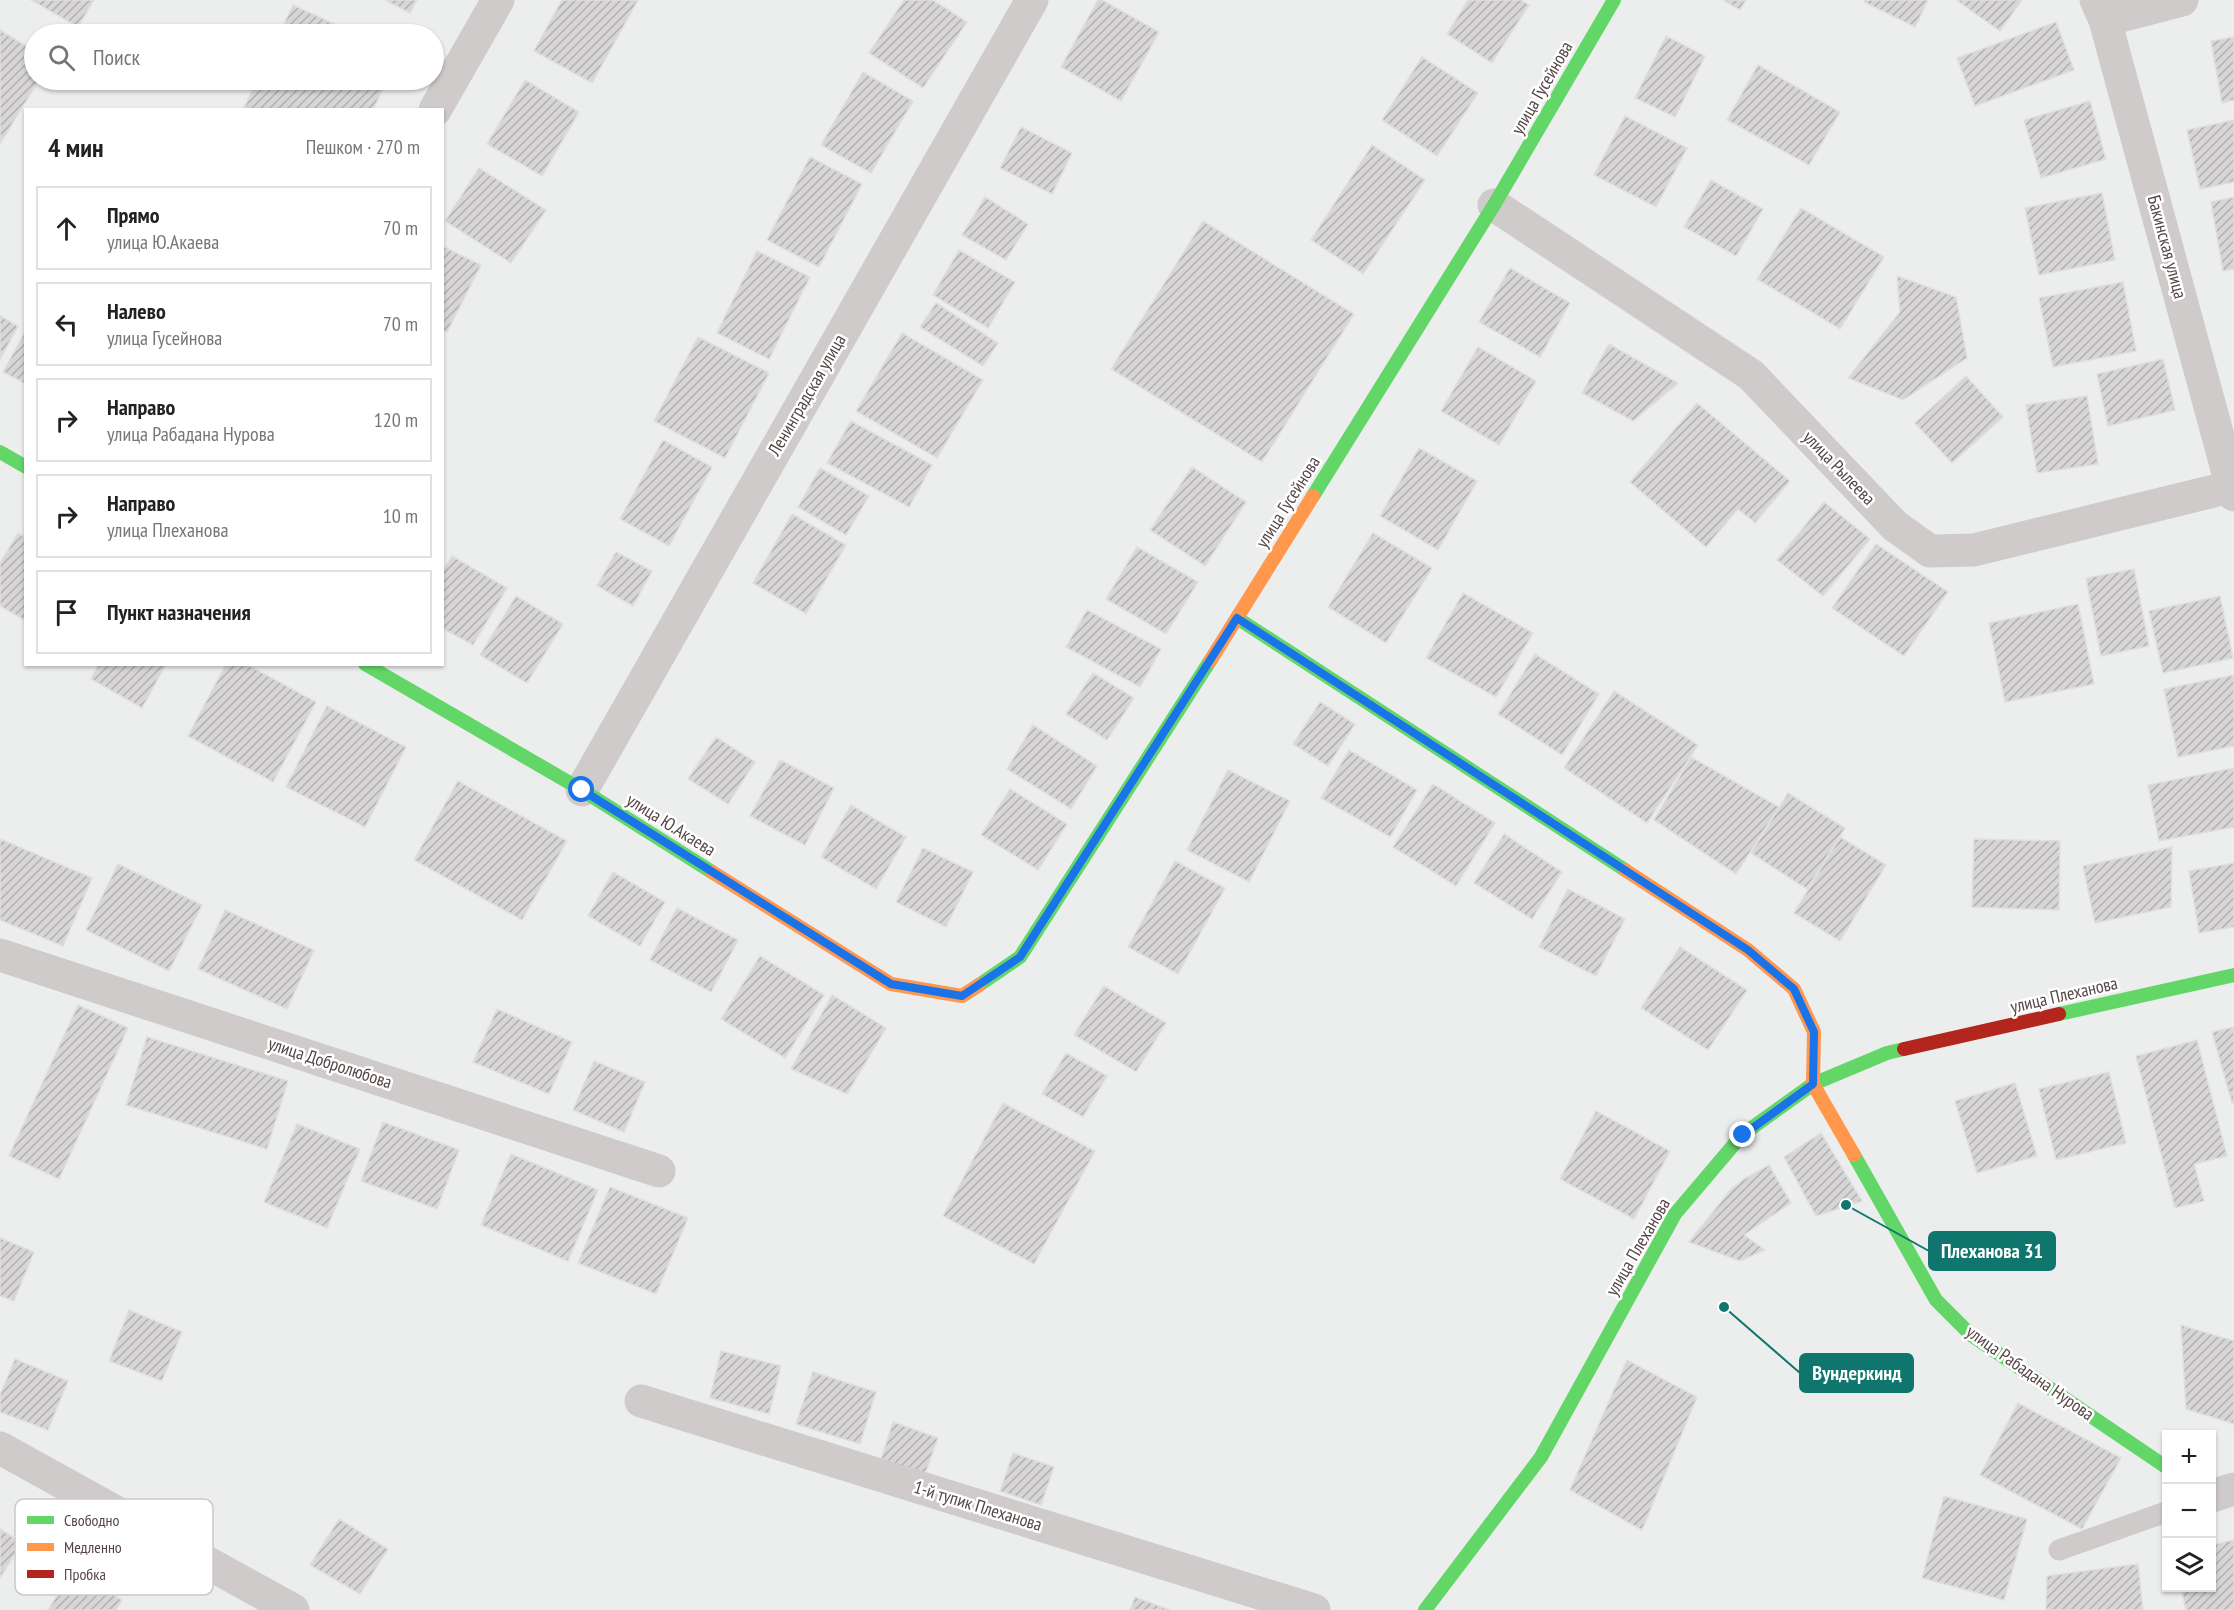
<!DOCTYPE html>
<html lang="ru">
<meta charset="utf-8">
<style>
:root{--surface:#fff;--page:#f6f6f6;--text:#222;--muted:#767676;--line:#e0e0e0}
body{margin:0;font-family:"PT Sans Narrow",sans-serif;background:var(--page);color:var(--text)}
.controls{position:absolute;right:18px;bottom:18px;display:grid;overflow:hidden;border-radius:0px;box-shadow:0 2px 4px #0004}
.controls button{width:54px;height:54px;display:grid;place-items:center;padding:0;border:0;border-bottom:2px solid var(--line);background:var(--surface);color:var(--text);font:30px sans-serif}
.stop{position:absolute;width:18px;height:18px;margin:-14px;border:4px solid #1a73e8;border-radius:50%;background:#fff}
.stop.end{background:#1a73e8;border-color:#fff;box-shadow:0 2px 6px #0008}
.list{margin:0;padding:0;list-style:none}
h2{display:flex;justify-content:space-between;align-items:center;height:78px;margin:0;padding:0 24px;font-size:26px}
h2 small{font-size:20px;font-weight:400;color:var(--muted)}
.list li{display:grid;grid-template-columns:39px 1fr auto;gap:18px;align-items:center;box-sizing:border-box;height:84px;margin:0 12px 12px;padding:0 12px;border:2px solid var(--line);border-radius:0px}
.list b{display:block;font-size:22px;white-space:nowrap}
.list p{margin:0;font-size:20px;white-space:nowrap;color:var(--muted)}
.list em{font-size:20px;font-style:normal;color:var(--muted)}
.icon{flex:none;width:33px;height:33px;fill:none;stroke:currentColor;stroke-width:2;stroke-linecap:round;stroke-linejoin:round}
.map{position:relative;flex:none;width:2234px;height:1610px;overflow:hidden}
.search{position:absolute;background:var(--surface);box-shadow:0 2px 4px #0004;left:24px;top:24px;width:420px;height:66px;display:flex;align-items:center;gap:15px;box-sizing:border-box;padding:0 21px;border-radius:33px;color:var(--muted);font-size:22px}
.panel{position:absolute;background:var(--surface);box-shadow:0 2px 4px #0004;left:24px;top:108px;width:420px;height:558px;border-radius:0px}
.map>svg:first-child{display:block}
.building{fill:url(#building-hatch);stroke:#dfdfde;stroke-width:1.5}
.lines{fill:none;stroke-linecap:round;stroke-linejoin:round}
.lane{stroke:#d0cbcb;stroke-width:21}
.street{stroke:#d0cbcb;stroke-width:33}
.fast{stroke:#63d668;stroke-width:14}
.slow{stroke:#ff974d;stroke-width:14}
.jam{stroke:#b3261e;stroke-width:14}
.route{stroke:#1a73e8;stroke-width:8}
.labels{text-anchor:middle;stroke-width:5;stroke-linejoin:round;paint-order:stroke}
.street-label{font-size:18px;fill:#574546;stroke:#fff}
.key{fill:#fff;stroke:#cdc7c8;stroke-width:1.5}
.key-label{font-size:16px;fill:#574546}
.leader{fill:none;stroke:#0f766e;stroke-width:2}
.callout-dot{fill:#0f766e;stroke:#fff;stroke-width:2}
.callout{fill:#0f766e;stroke:#0f766e;stroke-width:2}
.callout-label{font-size:20px;text-anchor:middle;font-weight:bold;fill:#fff}
</style>
<div class="map">
<svg width="2234" height="1610" viewBox="0 0 2234 1610">
<defs>
<pattern id="building-hatch" width="6" height="6" patternUnits="userSpaceOnUse" patternTransform="scale(1.5)"><rect width="6" height="6" fill="#d7d5d5"/><path d="M-1 1l2-2M0 6l6-6M5 7l2-2" fill="none" stroke="#b1afaf"/></pattern>
</defs>
<rect width="100%" height="100%" fill="#eceded"/>
<g class="building">
<polygon points="31,0 94,0 78,27"/>
<polygon points="385,0 417,0 410,13"/>
<polygon points="562,0 638,0 592,83 534,51"/>
<polygon points="904,0 933,0 967,22 923,88 869,53"/>
<polygon points="1098,0 1102,0 1159,32 1121,101 1061,67"/>
<polygon points="1468,0 1521,0 1529,5 1492,63 1447,34"/>
<polygon points="1723,0 1746,0 1740,10"/>
<polygon points="1865,0 1928,0 1915,27 1864,2"/>
<polygon points="1956,0 2022,0 2000,31"/>
<polygon points="293,5 356,34 279,34"/>
<polygon points="2056,22 2074,70 1975,106 1957,58"/>
<polygon points="0,30 34,51 34,80 39,80 0,144"/>
<polygon points="1666,36 1705,56 1675,117 1635,98"/>
<polygon points="2234,37 2234,100 2222,103 2211,41"/>
<polygon points="1422,57 1478,93 1437,156 1382,120"/>
<polygon points="1758,65 1840,112 1809,165 1727,120"/>
<polygon points="863,72 913,101 871,173 821,145"/>
<polygon points="257,80 387,80 373,110 243,110"/>
<polygon points="525,80 579,112 542,176 487,144"/>
<polygon points="2090,101 2106,159 2041,178 2024,120"/>
<polygon points="1625,116 1687,148 1656,207 1594,175"/>
<polygon points="2234,120 2234,182 2200,189 2187,130"/>
<polygon points="1021,127 1072,153 1052,194 1000,168"/>
<polygon points="1372,145 1425,180 1363,274 1311,240"/>
<polygon points="810,157 862,184 819,267 767,240"/>
<polygon points="479,168 546,210 511,263 445,221"/>
<polygon points="1711,180 1763,209 1736,256 1684,227"/>
<polygon points="2102,193 2115,260 2039,275 2025,208"/>
<polygon points="985,197 1028,224 1006,260 962,235"/>
<polygon points="2234,197 2234,269 2223,271 2211,202"/>
<polygon points="1801,208 1884,257 1840,329 1757,279"/>
<polygon points="1203,221 1354,314 1262,462 1111,369"/>
<polygon points="442,246 481,265 447,332 442,330"/>
<polygon points="959,250 1015,282 988,328 933,295"/>
<polygon points="757,251 810,277 769,359 717,333"/>
<polygon points="1510,268 1570,303 1540,357 1479,322"/>
<polygon points="1897,276 1956,297 1967,358 1903,400 1848,378 1900,312"/>
<polygon points="2123,282 2136,351 2053,367 2039,298"/>
<polygon points="936,303 998,343 983,366 920,327"/>
<polygon points="0,316 18,326 0,360"/>
<polygon points="26,330 26,384 3,372"/>
<polygon points="902,333 983,380 937,458 856,411"/>
<polygon points="698,337 769,373 725,458 654,421"/>
<polygon points="1609,344 1678,383 1633,421 1582,393"/>
<polygon points="1478,347 1536,381 1499,445 1441,411"/>
<polygon points="2163,359 2175,410 2108,426 2097,374"/>
<polygon points="1966,376 2003,417 1952,463 1915,423"/>
<polygon points="2087,396 2098,464 2037,473 2026,405"/>
<polygon points="1697,403 1790,481 1755,523 1738,509 1706,547 1630,482"/>
<polygon points="851,421 932,465 909,507 827,463"/>
<polygon points="663,440 712,467 669,546 620,519"/>
<polygon points="1419,448 1477,481 1438,550 1380,516"/>
<polygon points="1192,467 1246,502 1205,566 1150,530"/>
<polygon points="820,468 869,496 846,535 798,507"/>
<polygon points="1824,502 1870,539 1823,596 1777,560"/>
<polygon points="792,514 846,545 806,614 753,583"/>
<polygon points="18,533 26,538 26,621 0,606 0,563"/>
<polygon points="1373,533 1432,568 1386,643 1328,607"/>
<polygon points="1876,544 1948,592 1904,656 1832,608"/>
<polygon points="1137,547 1198,582 1166,634 1106,599"/>
<polygon points="616,552 652,571 633,606 597,586"/>
<polygon points="452,556 507,588 473,645 442,628 442,572"/>
<polygon points="2134,569 2149,646 2101,656 2086,578"/>
<polygon points="1463,593 1533,633 1496,697 1426,658"/>
<polygon points="516,596 563,624 527,683 480,655"/>
<polygon points="2220,596 2233,658 2163,673 2149,611"/>
<polygon points="2078,604 2094,684 2005,702 1989,623"/>
<polygon points="1087,610 1161,649 1140,687 1066,647"/>
<polygon points="1535,654 1599,694 1562,755 1498,714"/>
<polygon points="99,664 166,664 142,708 91,679"/>
<polygon points="226,664 246,664 316,702 273,782 188,736"/>
<polygon points="1093,673 1134,698 1107,740 1066,714"/>
<polygon points="2234,675 2234,746 2178,757 2164,689"/>
<polygon points="1614,691 1698,745 1647,823 1564,768"/>
<polygon points="1320,702 1355,724 1328,766 1293,744"/>
<polygon points="327,706 406,747 365,827 286,787"/>
<polygon points="1033,725 1097,766 1071,809 1007,769"/>
<polygon points="716,737 755,762 728,804 688,779"/>
<polygon points="1349,750 1417,790 1390,837 1321,798"/>
<polygon points="1691,757 1779,807 1736,874 1654,820"/>
<polygon points="780,760 834,788 805,845 750,816"/>
<polygon points="2234,768 2234,827 2159,841 2148,785"/>
<polygon points="1228,770 1290,801 1249,882 1187,850"/>
<polygon points="458,781 567,841 522,920 414,860"/>
<polygon points="1433,784 1495,823 1456,886 1393,847"/>
<polygon points="1010,789 1067,824 1038,870 981,835"/>
<polygon points="1788,793 1845,828 1807,889 1751,853"/>
<polygon points="851,805 906,837 876,889 821,857"/>
<polygon points="1504,834 1562,872 1532,919 1474,883"/>
<polygon points="1840,837 1886,865 1840,941 1794,913"/>
<polygon points="0,839 92,878 63,946 0,920"/>
<polygon points="1974,839 2060,841 2059,910 1972,907"/>
<polygon points="2172,847 2171,907 2095,923 2083,866"/>
<polygon points="923,848 973,872 946,927 896,902"/>
<polygon points="1175,861 1225,888 1178,974 1128,947"/>
<polygon points="2234,863 2234,927 2199,933 2189,871"/>
<polygon points="118,864 202,905 169,971 86,930"/>
<polygon points="613,872 665,902 640,946 588,916"/>
<polygon points="1568,889 1625,919 1596,976 1539,947"/>
<polygon points="677,908 738,940 711,992 650,960"/>
<polygon points="225,910 314,950 287,1009 198,969"/>
<polygon points="1680,947 1747,990 1708,1050 1641,1008"/>
<polygon points="760,956 824,995 785,1058 721,1019"/>
<polygon points="1104,986 1166,1023 1136,1072 1074,1035"/>
<polygon points="832,995 886,1028 847,1094 791,1069"/>
<polygon points="78,1005 128,1028 59,1179 9,1156"/>
<polygon points="497,1009 572,1042 549,1094 473,1062"/>
<polygon points="2234,1027 2234,1103 2232,1103 2212,1032"/>
<polygon points="147,1037 288,1081 267,1149 126,1105"/>
<polygon points="2197,1040 2227,1156 2194,1164 2204,1201 2175,1208 2136,1056"/>
<polygon points="1066,1053 1107,1076 1083,1117 1042,1094"/>
<polygon points="594,1061 645,1082 624,1132 573,1110"/>
<polygon points="2109,1072 2126,1143 2056,1160 2039,1089"/>
<polygon points="2015,1083 2037,1156 1977,1173 1955,1101"/>
<polygon points="1003,1103 1095,1151 1034,1264 943,1216"/>
<polygon points="1596,1111 1670,1151 1634,1219 1560,1179"/>
<polygon points="383,1122 459,1150 437,1209 361,1181"/>
<polygon points="297,1124 360,1149 327,1228 264,1202"/>
<polygon points="1821,1133 1862,1201 1816,1216 1784,1157"/>
<polygon points="511,1154 598,1190 568,1261 481,1225"/>
<polygon points="1769,1165 1791,1203 1744,1235 1765,1250 1740,1261 1689,1242 1731,1189 1744,1179"/>
<polygon points="610,1187 688,1218 656,1294 578,1263"/>
<polygon points="0,1238 34,1252 14,1301 0,1296"/>
<polygon points="129,1310 182,1332 162,1381 109,1361"/>
<polygon points="2181,1325 2234,1341 2234,1424 2186,1409"/>
<polygon points="721,1351 781,1366 769,1414 710,1398"/>
<polygon points="15,1359 68,1381 48,1430 0,1412 0,1395"/>
<polygon points="1627,1360 1697,1397 1642,1530 1570,1490"/>
<polygon points="813,1372 876,1392 860,1444 796,1424"/>
<polygon points="2018,1403 2121,1458 2082,1529 1980,1475"/>
<polygon points="893,1422 938,1438 925,1474 881,1459"/>
<polygon points="1013,1453 1054,1467 1041,1505 1000,1491"/>
<polygon points="1944,1496 2027,1519 2004,1600 1922,1578"/>
<polygon points="339,1519 388,1549 360,1594 310,1565"/>
<polygon points="0,1529 22,1543 0,1578"/>
<polygon points="2234,1540 2234,1610 2186,1610 2181,1588 2212,1588 2212,1545"/>
<polygon points="2138,1564 2143,1610 2046,1610 2047,1576"/>
<polygon points="73,1570 122,1600 116,1610 48,1610"/>
<polygon points="1135,1597 1170,1610 1130,1610"/>
</g>
<g class="lines">
<polyline class="lane" points="2059,1550 2166,1512"/>
<g class="street">
<polyline points="2096,0 2105,20 2234,495"/>
<polyline points="2105,20 2182,0"/>
<polyline points="435,110 498,0"/>
<polyline points="1494,205 1751,375 1895,526 1930,551 1974,550 2234,486"/>
<polyline points="582,790 1032,0"/>
<polyline points="0,955 659,1171"/>
<polyline points="641,1401 1314,1610"/>
<polyline points="0,1448 293,1610"/>
<polyline points="2212,1496 2234,1489"/>
</g>
<g class="fast">
<polyline points="0,452 26,467"/>
<polyline points="1313,496 1494,205 1614,0"/>
<polyline points="1237,618 1625,870"/>
<polyline points="365,664 582,790 712,872"/>
<polyline points="979,985 1020,957 1210,661"/>
<polyline points="2059,1014 2234,975"/>
<polyline points="1854,1155 1936,1300 1971,1335 2166,1467"/>
<polyline points="1425,1610 1541,1457 1675,1214 1742,1135 1813,1084 1887,1053 1904,1049"/>
</g>
<g class="slow">
<polyline points="1210,661 1313,496"/>
<polyline points="1625,870 1748,950 1794,989 1814,1032 1813,1084 1854,1155"/>
<polyline points="712,872 891,984 962,996 979,985"/>
</g>
<polyline class="jam" points="1904,1049 2059,1014"/>
</g>
<g class="lines">
<polyline class="route" points="582,790 891,984 962,996 1020,957 1237,618 1748,950 1794,989 1814,1032 1813,1084 1743,1135"/>
</g>
<g class="labels">
<g class="street-label">
<text transform="translate(1542 88) rotate(-60)" y="6">улица Гусейнова</text>
<text transform="translate(2167 247) rotate(75)" y="6">Бакинская улица</text>
<text transform="translate(807 395) rotate(-60)" y="6">Ленинградская улица</text>
<text transform="translate(1839 468) rotate(46)" y="6">улица Рылеева</text>
<text transform="translate(1288 502) rotate(-58)" y="6">улица Гусейнова</text>
<text transform="translate(671 825) rotate(32)" y="6">улица Ю.Акаева</text>
<text transform="translate(2064 995) rotate(-13)" y="6">улица Плеханова</text>
<text transform="translate(330 1063) rotate(18)" y="6">улица Добролюбова</text>
<text transform="translate(1638 1247) rotate(-60)" y="6">улица Плеханова</text>
<text transform="translate(2030 1373) rotate(35)" y="6">улица Рабадана Нурова</text>
<text transform="translate(978 1506) rotate(17)" y="6">1-й тупик Плеханова</text>
</g>
</g>
<rect x="15" y="1499" width="198" height="96" rx="9" class="key"/>
<rect x="27" y="1516" width="27" height="8" fill="#63d668"/>
<rect x="27" y="1543" width="27" height="8" fill="#ff974d"/>
<rect x="27" y="1570" width="27" height="8" fill="#b3261e"/>
<g class="key-label">
<text x="64" y="1526">Свободно</text>
<text x="64" y="1553">Медленно</text>
<text x="64" y="1580">Пробка</text>
</g>
<path class="leader" d="M1846 1205L1929 1251M1724 1307L1800 1373"/>
<g class="callout-dot">
<circle cx="1846" cy="1205" r="6"/>
<circle cx="1724" cy="1307" r="6"/>
</g>
<g class="callout">
<rect x="1929" y="1232" width="126" height="38" rx="6"/>
<rect x="1800" y="1354" width="113" height="38" rx="6"/>
</g>
<g class="callout-label">
<text x="1992" y="1258">Плеханова 31</text>
<text x="1857" y="1380">Вундеркинд</text>
</g>
</svg>
<div class="controls">
<button>+</button>
<button>−</button>
<button><svg class="icon" aria-label="layers" viewBox="0 0 24 24"><path d="M12 4l9 5-9 5-9-5zM3 14l9 5 9-5"/></svg></button>
</div>
<div class="stop" style="left:582px;top:790px"></div>
<div class="stop end" style="left:1743px;top:1135px"></div>
<div class="search"><svg class="icon" aria-label="search" viewBox="0 0 24 24"><circle cx="10" cy="10" r="6"/><path d="M15 15l6 6"/></svg>Поиск</div>
<section class="panel">
<h2>4 мин<small>Пешком · 270 m</small></h2>
<ul class="list">
<li><svg class="icon" aria-label="ahead" viewBox="0 0 24 24"><path d="M12 20V5M6 11l6-6 6 6"/></svg><div><b>Прямо</b><p>улица Ю.Акаева</p></div><em>70 m</em></li>
<li><svg class="icon" aria-label="left" viewBox="0 0 24 24"><path d="M17 20v-9H6M10 6l-5 5 5 5"/></svg><div><b>Налево</b><p>улица Гусейнова</p></div><em>70 m</em></li>
<li><svg class="icon" aria-label="right" viewBox="0 0 24 24"><path d="M7 20v-9h11M14 6l5 5-5 5"/></svg><div><b>Направо</b><p>улица Рабадана Нурова</p></div><em>120 m</em></li>
<li><svg class="icon" aria-label="right" viewBox="0 0 24 24"><path d="M7 20v-9h11M14 6l5 5-5 5"/></svg><div><b>Направо</b><p>улица Плеханова</p></div><em>10 m</em></li>
<li><svg class="icon" aria-label="arrive" viewBox="0 0 24 24"><path d="M6 21V4h12l-3 4 3 4H6"/></svg><div><b>Пункт назначения</b></div></li>
</ul>
</section>
</div>
